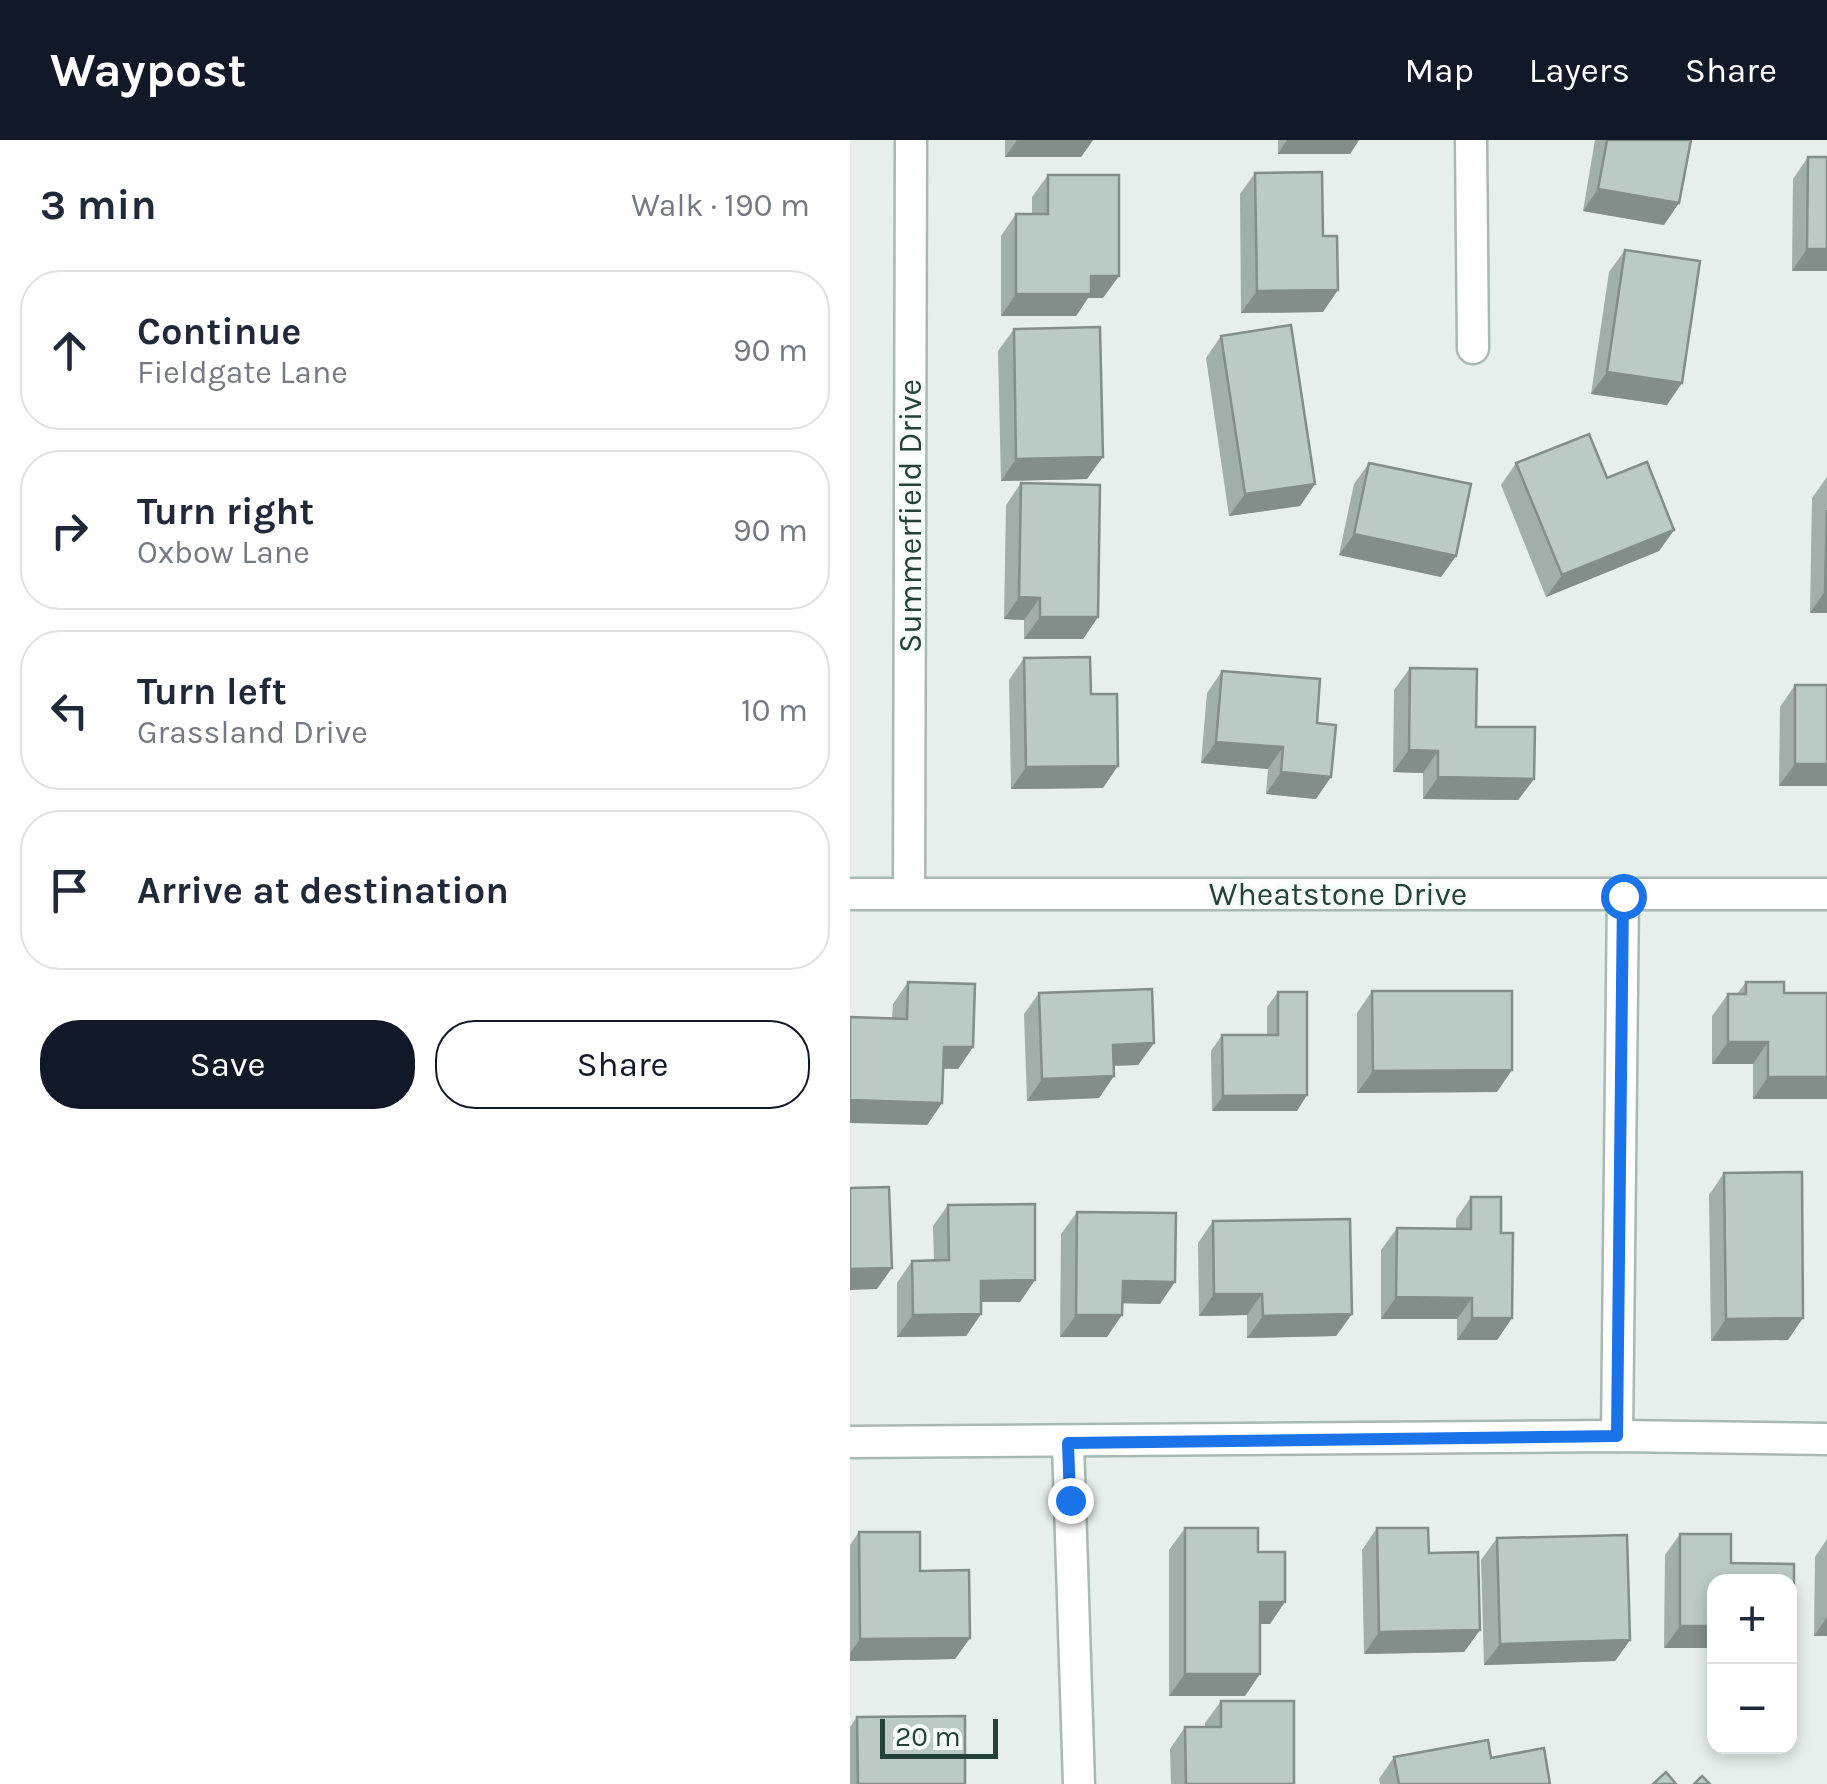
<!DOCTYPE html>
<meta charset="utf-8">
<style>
:root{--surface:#fff;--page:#f2f2f3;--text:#1f2937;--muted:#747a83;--line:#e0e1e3;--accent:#111827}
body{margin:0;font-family:Karla,sans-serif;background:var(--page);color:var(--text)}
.controls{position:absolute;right:30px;bottom:30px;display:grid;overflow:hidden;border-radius:20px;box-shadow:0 5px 15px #0003}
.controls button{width:90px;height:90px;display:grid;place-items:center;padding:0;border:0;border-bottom:2px solid var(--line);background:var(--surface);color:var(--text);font:50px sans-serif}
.scale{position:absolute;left:30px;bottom:25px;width:118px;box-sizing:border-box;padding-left:10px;border:5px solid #24423a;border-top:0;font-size:28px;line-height:35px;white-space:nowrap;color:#24423a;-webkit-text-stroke:8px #f7fbf9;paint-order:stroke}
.stop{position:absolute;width:30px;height:30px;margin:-22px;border:8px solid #1a73e8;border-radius:50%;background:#fff}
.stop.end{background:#1a73e8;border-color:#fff;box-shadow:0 2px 10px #0008}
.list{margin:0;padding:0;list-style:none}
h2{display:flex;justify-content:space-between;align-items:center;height:130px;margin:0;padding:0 40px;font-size:42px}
h2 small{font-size:32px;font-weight:400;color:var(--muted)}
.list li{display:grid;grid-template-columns:65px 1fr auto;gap:30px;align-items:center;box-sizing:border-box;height:160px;margin:0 20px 20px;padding:0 20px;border:2px solid var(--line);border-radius:40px}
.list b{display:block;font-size:38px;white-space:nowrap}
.list p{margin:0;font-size:32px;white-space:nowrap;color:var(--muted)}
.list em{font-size:32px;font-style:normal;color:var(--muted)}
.actions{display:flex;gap:20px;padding:30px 40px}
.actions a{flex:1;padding:22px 0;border:2px solid var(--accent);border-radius:40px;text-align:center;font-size:35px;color:var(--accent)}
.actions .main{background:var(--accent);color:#fff}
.icon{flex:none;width:55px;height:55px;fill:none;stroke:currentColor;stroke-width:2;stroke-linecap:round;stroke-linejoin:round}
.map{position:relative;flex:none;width:977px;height:1644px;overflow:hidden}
header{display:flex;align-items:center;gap:60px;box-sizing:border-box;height:140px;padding:0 50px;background:var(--accent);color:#fff}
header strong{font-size:48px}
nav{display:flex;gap:55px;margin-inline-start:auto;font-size:35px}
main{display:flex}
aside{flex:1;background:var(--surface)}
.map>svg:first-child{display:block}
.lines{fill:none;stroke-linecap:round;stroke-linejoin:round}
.street-casing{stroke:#a8b8b2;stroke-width:35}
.street{stroke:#fff;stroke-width:30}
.wall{fill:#a1aea9}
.shaded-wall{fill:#838d89}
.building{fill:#bbcac4;stroke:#838d89;stroke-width:2.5}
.route{stroke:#1a73e8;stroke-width:12}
.labels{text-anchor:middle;stroke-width:8;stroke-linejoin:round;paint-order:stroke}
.street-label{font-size:32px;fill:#24423a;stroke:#f7fbf9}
</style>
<header>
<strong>Waypost</strong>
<nav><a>Map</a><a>Layers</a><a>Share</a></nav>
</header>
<main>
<aside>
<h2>3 min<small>Walk · 190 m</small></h2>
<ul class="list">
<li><svg class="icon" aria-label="ahead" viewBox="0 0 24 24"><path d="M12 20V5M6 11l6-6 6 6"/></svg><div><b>Continue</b><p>Fieldgate Lane</p></div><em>90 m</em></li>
<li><svg class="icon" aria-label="right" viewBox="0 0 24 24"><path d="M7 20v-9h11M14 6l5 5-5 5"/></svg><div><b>Turn right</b><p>Oxbow Lane</p></div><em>90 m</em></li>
<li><svg class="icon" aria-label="left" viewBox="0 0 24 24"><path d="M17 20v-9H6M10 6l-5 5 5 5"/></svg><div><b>Turn left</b><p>Grassland Drive</p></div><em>10 m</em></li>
<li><svg class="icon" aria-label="arrive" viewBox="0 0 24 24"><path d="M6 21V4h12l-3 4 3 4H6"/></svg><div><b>Arrive at destination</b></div></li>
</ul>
<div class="actions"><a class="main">Save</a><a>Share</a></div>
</aside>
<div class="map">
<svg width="977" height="1644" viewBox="0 0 977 1644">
<rect width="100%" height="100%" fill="#e6efeb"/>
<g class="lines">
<g class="street-casing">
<g id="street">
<polyline points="621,0 623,208"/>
<polyline points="59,752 61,0"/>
<polyline points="0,754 977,754"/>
<polyline points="767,1296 773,755"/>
<polyline points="0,1302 767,1296 977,1299"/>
<polyline points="218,1303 229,1644"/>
</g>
</g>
<use href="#street" class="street"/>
</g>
<g class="wall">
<polygon points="155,0 243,0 231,17 155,17"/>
<polygon points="428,0 509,0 500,14 428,14"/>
<polygon points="745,0 841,0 814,85 733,71"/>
<polygon points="958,17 977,131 942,131 943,39"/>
<polygon points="405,33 473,172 391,173 390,54"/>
<polygon points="198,35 253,158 238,158 226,176 151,176 151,96 166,74 182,74 182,57"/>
<polygon points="775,110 817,265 741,254 759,132"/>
<polygon points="164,189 237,339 151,341 148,211"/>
<polygon points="371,196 465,344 450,366 379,376 356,218"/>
<polygon points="519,323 606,416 591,437 489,415 504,344"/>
<polygon points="666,323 757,338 824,390 809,411 696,457 651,345"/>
<polygon points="977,337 977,473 960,473 962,358"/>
<polygon points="171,343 248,477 233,499 174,499 174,480 154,479 156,365"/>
<polygon points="174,518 241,554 253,648 161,649 159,540"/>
<polygon points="560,528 684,639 668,660 573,659 573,633 543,632 544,550"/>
<polygon points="372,531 467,583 466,659 416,654 418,629 351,623 357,553"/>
<polygon points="945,545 977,646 929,646 930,567"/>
<polygon points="58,842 123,907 108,929 93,929 92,963 77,985 42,878 43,864"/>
<polygon points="896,842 934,853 977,959 903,959 903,924 862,924 862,876 878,854 887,854"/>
<polygon points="522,851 647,952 507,953 507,873"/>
<polygon points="428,852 447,971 362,971 361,911 372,895 417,895 417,867"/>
<polygon points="189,853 304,903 288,925 264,926 264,936 249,958 177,961 174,874"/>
<polygon points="874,1033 938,1200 861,1201 859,1055"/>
<polygon points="621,1057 651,1093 662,1178 647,1200 607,1200 607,1179 531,1179 531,1110 547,1088 606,1088 606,1079"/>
<polygon points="98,1065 185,1140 170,1162 131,1162 131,1174 116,1196 47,1197 47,1143 62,1121 84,1121 83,1086"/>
<polygon points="227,1072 310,1164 273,1163 257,1197 210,1197 211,1094"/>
<polygon points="363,1081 502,1174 486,1196 397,1198 397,1175 349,1176 348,1103"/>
<polygon points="335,1388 420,1484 410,1484 395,1556 319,1556 319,1410"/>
<polygon points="527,1388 579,1413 630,1490 614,1512 514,1514 512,1410"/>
<polygon points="9,1392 70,1431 120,1498 105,1519 0,1521 0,1405"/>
<polygon points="830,1394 881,1423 814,1508 815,1415"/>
<polygon points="647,1398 780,1500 765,1521 634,1525 631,1420"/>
<polygon points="977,1399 977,1496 964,1496 965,1417"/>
<polygon points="371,1561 444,1644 321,1644 320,1609 335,1587 355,1587 355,1583"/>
<polygon points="7,1577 115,1644 0,1644 0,1587"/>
<polygon points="544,1617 641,1618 700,1644 530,1644 529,1639"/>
</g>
<g class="shaded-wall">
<polygon points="167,0 243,0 231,17 155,17"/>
<polygon points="437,0 509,0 500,14 428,14"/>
<polygon points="748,49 829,63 814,85 733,71"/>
<polygon points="957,109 977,109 977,131 942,131"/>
<polygon points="241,136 269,136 253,158 238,158 226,176 151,176 166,154"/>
<polygon points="488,150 473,172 391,173 407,151"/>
<polygon points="757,232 832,243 817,265 741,254"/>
<polygon points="253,317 237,339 151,341 166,319"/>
<polygon points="465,344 450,366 379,376 395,354"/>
<polygon points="824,390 809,411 696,457 712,435"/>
<polygon points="504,394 606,416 591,437 489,415"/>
<polygon points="975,451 977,451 977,473 960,473"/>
<polygon points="169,457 190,458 174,480 154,479"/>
<polygon points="190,477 248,477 233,499 174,499"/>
<polygon points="366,602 433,607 418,629 351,623"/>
<polygon points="559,610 588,611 573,633 543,632"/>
<polygon points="945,624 977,624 977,646 929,646"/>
<polygon points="268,626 253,648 161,649 176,627"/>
<polygon points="431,632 481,637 466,659 416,654"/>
<polygon points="588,637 684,639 668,660 573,659"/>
<polygon points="878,902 918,902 903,924 862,924"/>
<polygon points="304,903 288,925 247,926 263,905"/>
<polygon points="94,907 123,907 108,929 79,928"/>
<polygon points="662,930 647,952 507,953 523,931"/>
<polygon points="264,936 249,958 177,961 192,939"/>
<polygon points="918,937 977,937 977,959 903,959"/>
<polygon points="457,955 447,971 362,971 373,956"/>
<polygon points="0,960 92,963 77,985 0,983"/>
<polygon points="42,1128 27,1149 0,1150 0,1129"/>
<polygon points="185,1140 170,1162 116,1162 131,1141"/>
<polygon points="273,1141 325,1142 310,1164 258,1163"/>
<polygon points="364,1154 412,1154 397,1175 349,1176"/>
<polygon points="546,1157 622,1158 607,1179 531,1179"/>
<polygon points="131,1174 116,1196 47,1197 63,1175"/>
<polygon points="502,1174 486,1196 397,1198 413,1176"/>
<polygon points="226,1175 272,1175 257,1197 210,1197"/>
<polygon points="622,1178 662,1178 647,1200 607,1200"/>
<polygon points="953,1178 938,1200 861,1201 876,1179"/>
<polygon points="410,1462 435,1462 420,1484 395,1484"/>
<polygon points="977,1477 977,1496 964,1496"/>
<polygon points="830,1486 864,1486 864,1508 814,1508"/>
<polygon points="630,1490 614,1512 514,1514 529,1492"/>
<polygon points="120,1498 105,1519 0,1521 0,1513 10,1499"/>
<polygon points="780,1500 765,1521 634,1525 650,1504"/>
<polygon points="335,1534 410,1534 395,1556 319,1556"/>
</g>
<g class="building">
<polygon points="757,0 841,0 829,63 748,49"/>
<polygon points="958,17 977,17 977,109 957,109"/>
<polygon points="472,32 473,96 487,96 488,150 407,151 405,33"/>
<polygon points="198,35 269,35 269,136 241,136 241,154 166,154 166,74 198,74"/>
<polygon points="775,110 850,121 832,243 757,232"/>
<polygon points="441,185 465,344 395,354 371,196"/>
<polygon points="250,187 253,317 166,319 164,189"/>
<polygon points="739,294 757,338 797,322 824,390 712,435 666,323"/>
<polygon points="519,323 621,344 606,416 504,394"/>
<polygon points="171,343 250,345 248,477 190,477 190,458 169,457"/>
<polygon points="977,370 977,451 975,451"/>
<polygon points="240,517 241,554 267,554 268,626 176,627 174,518"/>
<polygon points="560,528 627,529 626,587 685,587 684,639 588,637 588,611 559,610"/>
<polygon points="372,531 470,539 467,583 486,585 481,637 431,632 433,607 366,602"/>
<rect x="945" y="545" width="32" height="79"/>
<polygon points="58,842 125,844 123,907 94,907 92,963 0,960 0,877 57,879"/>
<polygon points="896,842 934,842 934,853 977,853 977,937 918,937 918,902 878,902 878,854 896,854"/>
<polygon points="302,849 304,903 263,905 264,936 192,939 189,853"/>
<polygon points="522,851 662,851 662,930 523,931"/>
<polygon points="428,852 457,852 457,955 373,956 372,895 428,895"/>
<polygon points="952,1032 953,1178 876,1179 874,1033"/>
<polygon points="39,1047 42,1128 0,1129 0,1048"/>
<polygon points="621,1057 651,1057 651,1093 663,1093 662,1178 622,1178 622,1158 546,1157 547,1088 621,1089"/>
<polygon points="185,1064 185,1140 131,1141 131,1174 63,1175 62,1121 99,1120 98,1065"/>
<polygon points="227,1072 326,1073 325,1142 273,1141 272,1175 226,1175"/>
<polygon points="500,1079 502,1174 413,1176 412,1154 364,1154 363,1081"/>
<polygon points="335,1388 408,1388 408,1412 435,1412 435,1462 410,1462 410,1534 335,1534"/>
<polygon points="527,1388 578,1388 579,1413 628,1412 630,1490 529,1492"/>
<polygon points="9,1392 70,1392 70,1431 119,1430 120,1498 10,1499"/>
<polygon points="830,1394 881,1394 881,1423 944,1424 944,1487 940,1487 940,1442 864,1442 864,1486 830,1486"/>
<polygon points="777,1395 780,1500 650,1504 647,1398"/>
<polygon points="371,1561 444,1561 444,1644 336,1644 335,1587 371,1587"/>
<polygon points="115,1576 115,1644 8,1644 7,1577"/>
<polygon points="638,1600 641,1618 694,1608 700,1644 549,1644 544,1617"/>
<polygon points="816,1632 826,1644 803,1644"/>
<polygon points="852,1636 860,1644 844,1644"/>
</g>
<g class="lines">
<polyline class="route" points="220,1360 218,1303 767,1296 773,756"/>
</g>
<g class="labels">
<g class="street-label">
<text transform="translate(60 376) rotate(-90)" y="11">Summerfield Drive</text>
<text x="488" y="765">Wheatstone Drive</text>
</g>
</g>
</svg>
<div class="controls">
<button>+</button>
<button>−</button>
</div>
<div class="scale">20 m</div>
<div class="stop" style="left:773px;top:756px"></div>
<div class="stop end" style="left:220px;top:1360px"></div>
</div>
</main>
